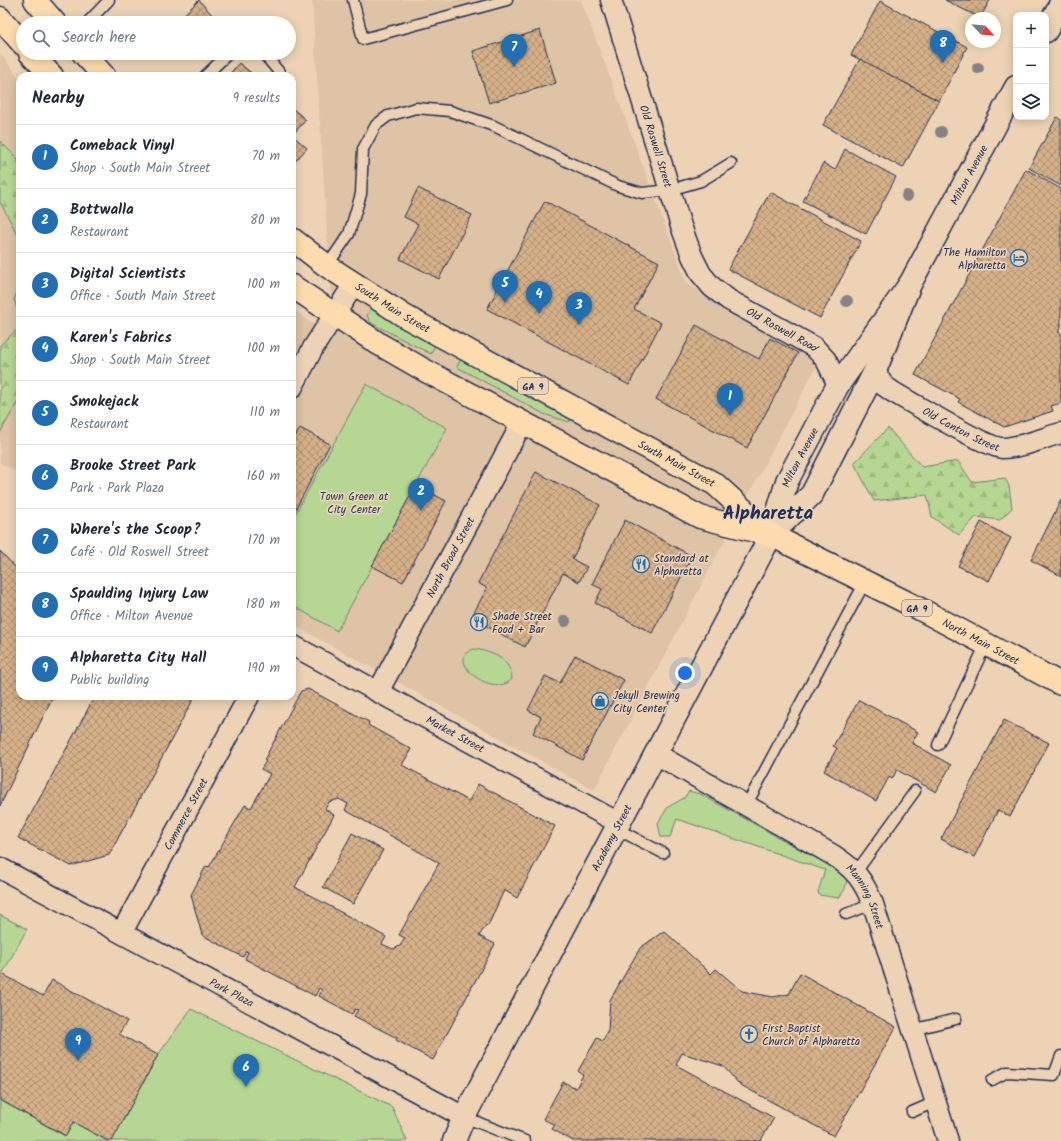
<!DOCTYPE html>
<meta charset="utf-8">
<style>
:root{--surface:#fff;--page:#f6f6f7;--text:#1f2937;--muted:#747a83;--line:#e0e1e3;--accent:#1f6fb2}
body{margin:0;font-family:Kalam,sans-serif;background:var(--page);color:var(--text)}
.controls{position:absolute;right:12px;top:12px;display:grid;overflow:hidden;border-radius:8px;box-shadow:0 2px 10px #0003}
.controls button{width:36px;height:36px;display:grid;place-items:center;padding:0;border:0;border-bottom:1px solid var(--line);background:var(--surface);color:var(--text);font:20px sans-serif}
.compass{position:absolute;left:965px;top:12px;width:36px;height:36px;border-radius:50%;background:var(--surface);box-shadow:0 2px 10px #0003;rotate:116deg}
.you{position:absolute;left:685px;top:673px;width:14px;height:14px;margin:-10px;border:3px solid #fff;border-radius:50%;background:#1a73e8;box-shadow:0 0 0 6px #1a73e833}
.badge{display:grid;place-items:center;width:26px;height:26px;border-radius:50%;background:var(--accent);color:#fff;font-size:13px;font-weight:700}
.pin{position:absolute;translate:-50% -33px;filter:drop-shadow(0 1px 2px #0008)}
.pin::after{content:'';position:absolute;top:21px;width:14px;height:12px;background:inherit;clip-path:polygon(0 0,100% 0,50% 100%)}
.list{margin:0;padding:0;list-style:none}
h2{display:flex;justify-content:space-between;align-items:center;height:52px;margin:0;padding:0 16px;font-size:17px}
h2 small{font-size:13px;font-weight:400;color:var(--muted)}
.list li{display:grid;grid-template-columns:26px 1fr auto;gap:12px;align-items:center;box-sizing:border-box;height:64px;padding:0 16px;border-top:1px solid var(--line)}
.list b{display:block;font-size:15px;white-space:nowrap}
.list p{margin:0;font-size:13px;white-space:nowrap;color:var(--muted)}
.list em{font-size:13px;font-style:normal;color:var(--muted)}
.icon{flex:none;width:22px;height:22px;fill:none;stroke:currentColor;stroke-width:2;stroke-linecap:round;stroke-linejoin:round}
.map{position:relative;flex:none;width:1061px;height:1141px;overflow:hidden}
.search{position:absolute;background:var(--surface);box-shadow:0 2px 10px #0003;left:16px;top:16px;width:280px;height:44px;display:flex;align-items:center;gap:10px;box-sizing:border-box;padding:0 14px;border-radius:22px;color:var(--muted);font-size:15px}
.panel{position:absolute;background:var(--surface);box-shadow:0 2px 10px #0003;left:16px;top:72px;width:280px;height:628px;border-radius:12px}
.map>svg:first-child{display:block}
.built{fill:#dec3a4}
.green{fill:#b6d791;stroke:#688378}
.forest{fill:url(#forest-firs);stroke:#688378}
.building{fill:url(#building-cross-hatch);stroke:#1b2f5e;fill-rule:evenodd}
.lines{fill:none;stroke-linecap:round;stroke-linejoin:round}
.lane-casing{stroke:#1b2f5e;stroke-width:13}
.street-casing{stroke:#1b2f5e;stroke-width:23}
.secondary-casing{stroke:#1b2f5e;stroke-width:25}
.primary-casing{stroke:#1b2f5e;stroke-width:25}
.lane{stroke:#edd3b4;stroke-width:10}
.street{stroke:#edd3b4;stroke-width:20}
.secondary{stroke:#edd3b4;stroke-width:22}
.primary{stroke:#fedbac;stroke-width:22}
.tree{fill:#828287}
.labels{text-anchor:middle;stroke-width:3.5;stroke-linejoin:round;paint-order:stroke}
.shield{fill:#edd3b4;stroke:#5a6078;stroke-width:1}
.shield-label{font-size:10px;font-weight:bold;fill:#1b2f5e}
.street-label{font-size:11px;fill:#1b2f5e;stroke:#edd3b4}
.poi-label{font-size:11px;fill:#1b2f5e;stroke:#edd3b4;text-anchor:start}
.park-label{font-size:11px;fill:#2a4063;stroke:#edd3b4}
.town-label{font-size:19px;font-weight:bold;fill:#1b2f5e;stroke:#edd3b4}
</style>
<div class="map">
<svg width="1061" height="1141" viewBox="0 0 1061 1141">
<defs>
<pattern id="forest-firs" width="22" height="20" patternUnits="userSpaceOnUse"><rect width="22" height="20" fill="#b6d791"/><path d="M5 1l3.5 6h-7zM16 11l3.5 6h-7z" fill="#9cb97f"/></pattern>
<pattern id="building-cross-hatch" width="8" height="8" patternUnits="userSpaceOnUse"><rect width="8" height="8" fill="#d6b188"/><path d="M0 0l8 8M0 8l8-8" fill="none" stroke="#ad9072"/></pattern>
</defs>
<rect width="100%" height="100%" fill="#edd3b4"/>
<filter id="ink" filterUnits="userSpaceOnUse"><feTurbulence type="fractalNoise" baseFrequency=".025" numOctaves="2"/><feDisplacementMap in="SourceGraphic" scale="8" xChannelSelector="R" yChannelSelector="G"/><feConvolveMatrix kernelMatrix="1 2 1 2 8 2 1 2 1" color-interpolation-filters="sRGB"/></filter>
<g filter="url(#ink)">
<g class="built">
<polygon points="312,0 581,0 687,284 821,357 594,790 292,624 292,308 334,340"/>
<polygon points="0,53 20,79 20,474 0,463"/>
</g>
<g class="green">
<polygon points="376,307 436,342 431,354 371,323 367,316 371,308"/>
<polygon points="462,356 571,418 569,422 544,414 457,367"/>
<polygon points="366,384 447,428 337,631 292,605 292,520"/>
<path d="M473,649c18,2 38,10 39,30 -13,16 -51,-4 -48,-22 0,-4 6,-6 9,-8z"/>
<polygon points="689,791 700,794 843,873 847,879 845,889 839,898 819,895 818,892 825,870 677,819 670,837 661,837 658,823 668,807 684,798"/>
<polygon points="0,915 27,929 0,978"/>
<polygon points="191,1009 392,1107 407,1141 112,1141 158,1055"/>
<polygon points="0,1100 65,1136 73,1122 108,1141 0,1141"/>
</g>
<g class="forest">
<polygon points="0,141 17,158 20,170 20,239 0,202"/>
<polygon points="20,287 20,319 14,299"/>
<polygon points="20,327 20,398 0,433 0,345"/>
<polygon points="888,428 922,467 958,461 972,482 1005,478 1009,486 1012,508 1000,520 976,517 959,535 932,517 927,495 874,501 854,463"/>
</g>
<g class="building">
<polygon points="199,0 213,16 206,23 175,23"/>
<polygon points="945,0 990,0 980,18"/>
<polygon points="880,1 967,47 939,101 851,55"/>
<polygon points="540,30 556,83 489,103 473,51"/>
<polygon points="860,59 939,101 903,168 823,125"/>
<polygon points="239,63 255,76 228,76"/>
<polygon points="292,108 306,120 292,135 307,148 292,165"/>
<polygon points="1057,117 1061,120 1061,186 1029,168"/>
<polygon points="845,149 896,177 866,234 803,201 823,163 835,170"/>
<polygon points="1026,169 1061,189 1061,327 1058,332 1061,333 1061,403 1051,406 1053,411 1004,427 958,402 960,399 915,375"/>
<polygon points="418,188 472,215 439,279 400,259 418,224 404,217"/>
<polygon points="770,192 861,241 820,318 728,269"/>
<polygon points="545,201 659,262 634,309 661,323 629,385 487,309"/>
<polygon points="696,325 759,359 770,338 798,353 747,448 656,399"/>
<polygon points="300,428 330,444 292,516 292,443"/>
<polygon points="536,472 600,505 572,559 587,567 579,582 563,573 525,647 471,618 487,588 478,583"/>
<polygon points="416,485 446,501 403,582 372,566"/>
<polygon points="1061,500 1061,576 1031,560"/>
<polygon points="625,520 692,556 652,633 595,603 602,589 592,584"/>
<polygon points="981,522 1011,538 989,581 958,566"/>
<polygon points="0,551 20,572 20,696 53,696 0,806"/>
<polygon points="575,655 624,680 582,760 533,733 541,717 528,710 545,676 560,683"/>
<path d="M308,689l61,33 -1,3 43,24 -9,16 67,36 9,-17 77,42 -38,72 -13,-8 -16,36 -2,-1 -7,11 16,8 -62,116 -37,-20 1,-2 -43,-22 4,-6 -3,-1 -3,5 -33,-18 3,-6 -3,-2 -4,8 -70,-37 3,-7 -2,-1 -3,6 -41,-22 -11,-40 15,-29 3,1 36,-62 6,3 19,-34 -9,-5 5,-8 -2,-1 37,-69zM339,799l9,5 -3,6 94,53 -40,72 6,3 -5,8 -7,3 -11,-5 4,-7 -91,-50 39,-72 -9,-6 4,-7z"/>
<polygon points="95,696 195,696 109,855 71,866 18,838"/>
<polygon points="859,700 918,732 912,743 951,765 936,792 897,770 892,779 889,777 876,801 824,771 837,748 833,746"/>
<polygon points="1004,720 1049,743 1010,817 998,810 974,857 941,839"/>
<polygon points="352,833 383,850 353,904 323,887"/>
<polygon points="664,931 711,974 716,969 742,991 773,997 789,994 800,973 896,1027 834,1136 739,1084 723,1066 682,1053 676,1065 774,1118 761,1140 763,1141 573,1141 552,1129 555,1125 543,1119 563,1082 576,1088 583,1075 578,1071 597,1038 603,1041 608,1030 610,1000 640,948"/>
<polygon points="2,974 43,996 52,980 127,1021 119,1034 158,1055 112,1141 108,1141 73,1122 66,1136 0,1100 0,978"/>
</g>
<g class="lines">
<g class="lane-casing">
<g id="lane">
<polyline points="353,0 363,39 507,0"/>
<polyline points="87,23 109,0"/>
<polyline points="263,53 279,72"/>
<polyline points="205,76 229,53"/>
<polyline points="327,266 349,234 361,194 363,149 376,125 388,116 416,108 450,111 494,126 618,186 642,193 670,190 701,181 731,163"/>
<polyline points="938,745 986,644"/>
<polyline points="746,806 865,582"/>
<polyline points="617,829 663,853"/>
<polyline points="856,872 915,791"/>
<polyline points="846,914 873,904"/>
<polyline points="912,1030 956,1019"/>
<polyline points="992,1080 1007,1072 1054,1075 1061,1056"/>
<polyline points="912,1112 935,1102"/>
<polyline points="464,1117 525,1141"/>
</g>
</g>
<g class="street-casing">
<g id="street">
<path id="s1" d="M611,0l70,226 11,30 9,18 11,13 17,13 85,47 12,13 12,25"/>
<path id="s2" d="M875,371l8,14 10,7c17,10 95,56 109,56 19,0 41,-10 59,-15"/>
<polyline points="292,388 313,348 354,284"/>
<path id="s3" d="M292,645l327,178"/>
<path id="s4" d="M378,692l144,-269"/>
<path id="s5" d="M656,754l177,101c22,14 30,25 40,49l75,237"/>
<path id="s6" d="M0,868l464,249"/>
<path id="s7" d="M122,932l127,-236"/>
</g>
</g>
<g class="secondary-casing">
<g id="secondary">
<polyline points="1046,31 1061,3"/>
<path id="s8" d="M773,533l39,-39 63,-123 35,-87 106,-197"/>
<path id="s9" d="M454,1141l10,-24 307,-582 16,-54 51,-96 72,-101"/>
</g>
</g>
<g class="primary-casing">
<g id="primary">
<polyline points="35,0 55,23"/>
<polyline points="0,18 23,44"/>
<polyline points="30,53 52,76"/>
<polyline points="83,53 104,76"/>
<path id="s10" d="M292,239l35,27 79,51 309,167 54,49"/>
<path id="s11" d="M292,286l87,58 47,27 274,146 71,18 149,74 141,75"/>
</g>
</g>
<use href="#lane" class="lane"/>
<use href="#street" class="street"/>
<use href="#secondary" class="secondary"/>
<use href="#primary" class="primary"/>
</g>
<g class="tree">
<circle cx="978" cy="68" r="6"/>
<circle cx="941" cy="132" r="6"/>
<circle cx="907" cy="196" r="6"/>
<circle cx="847" cy="301" r="6"/>
<circle cx="565" cy="621" r="6"/>
</g>
</g>
<defs>
<g id="hotel-ring" transform="scale(0.9)"><circle r="9.5" fill="#edd3b4" stroke="#1f6fb2" stroke-width="1.5"/><path d="M-6-4.5h1.5V1H6V5H4.5V3h-9V5H-6ZM-4 0a1.8 1.8 0 1 1 3.6 0ZM.5 0V-2.5h3Q6-2.5 6 0Z" fill="#1f6fb2"/></g>
<g id="restaurant-ring" transform="scale(0.9)"><circle r="9.5" fill="#edd3b4" stroke="#1f6fb2" stroke-width="1.5"/><path d="M-5-6h1v4h1v-4h1v4h1v-4h1v5L-1.5 .5V6h-2V.5L-5-1ZM5-6V6H3V1.5H1.5Q1.5-4 5-6Z" fill="#1f6fb2"/></g>
<g id="shop-ring" transform="scale(0.9)"><circle r="9.5" fill="#edd3b4" stroke="#1f6fb2" stroke-width="1.5"/><path d="M-5-2.5h2.3a2.7 3.5 0 0 1 5.4 0H5L5.5 6h-11ZM-1.5-2.5h3a1.5 2.3 0 0 0-3 0Z" fill="#1f6fb2"/></g>
<g id="church-ring" transform="scale(0.9)"><circle r="9.5" fill="#edd3b4" stroke="#1f6fb2" stroke-width="1.5"/><path d="M-1.2-6h2.4v3.5h3.3v2.4h-3.3V6h-2.4V-.1h-3.3v-2.4h3.3Z" fill="#1f6fb2"/></g>
</defs>
<g fill-rule="evenodd">
<use href="#hotel-ring" x="1019" y="258"/>
<use href="#restaurant-ring" x="641" y="564"/>
<use href="#restaurant-ring" x="479" y="622"/>
<use href="#shop-ring" x="600" y="701"/>
<use href="#church-ring" x="749" y="1034"/>
</g>
<g class="labels">
<g class="shield">
<rect x="518" y="378" width="30" height="16" rx="3"/>
<rect x="902" y="600" width="30" height="16" rx="3"/>
</g>
<g class="shield-label">
<text x="533" y="390">GA 9</text>
<text x="917" y="612">GA 9</text>
</g>
<g class="street-label">
<text dy="4" stroke="none"><textPath href="#s1" startOffset="153">Old Roswell Street</textPath></text>
<text dy="4" stroke="none"><textPath href="#s8" startOffset="411">Milton Avenue</textPath></text>
<text dy="4" stroke="none"><textPath href="#s10" startOffset="122">South Main Street</textPath></text>
<text dy="4" stroke="none"><textPath href="#s1" startOffset="388">Old Roswell Road</textPath></text>
<text dy="4" stroke="none"><textPath href="#s2" startOffset="106">Old Canton Street</textPath></text>
<text dy="4" stroke="none"><textPath href="#s9" startOffset="767">Milton Avenue</textPath></text>
<text dy="4" stroke="none"><textPath href="#s10" startOffset="446">South Main Street</textPath></text>
<text dy="4" stroke="none"><textPath href="#s4" startOffset="153">North Broad Street</textPath></text>
<text dy="4" stroke="none"><textPath href="#s11" startOffset="778">North Main Street</textPath></text>
<text dy="4" stroke="none"><textPath href="#s3" startOffset="186">Market Street</textPath></text>
<text dy="4" stroke="none"><textPath href="#s7" startOffset="134">Commerce Street</textPath></text>
<text dy="4" stroke="none"><textPath href="#s9" startOffset="342">Academy Street</textPath></text>
<text dy="4" stroke="none"><textPath href="#s5" startOffset="258">Manning Street</textPath></text>
<text dy="4" stroke="none"><textPath href="#s6" startOffset="263">Park Plaza</textPath></text>
</g>
<g class="poi-label">
<text x="1006" y="256" text-anchor="end">The Hamilton<tspan x="1006" dy="13">Alpharetta</tspan></text>
<text x="654" y="562">Standard at<tspan x="654" dy="13">Alpharetta</tspan></text>
<text x="492" y="620">Shade Street<tspan x="492" dy="13">Food + Bar</tspan></text>
<text x="613" y="699">Jekyll Brewing<tspan x="613" dy="13">City Center</tspan></text>
<text x="762" y="1032">First Baptist<tspan x="762" dy="13">Church of Alpharetta</tspan></text>
</g>
<g class="park-label">
<text x="354" y="500">Town Green at<tspan x="354" dy="13">City Center</tspan></text>
</g>
<g class="town-label">
<text x="768" y="519">Alpharetta</text>
</g>
</g>
</svg>
<div class="controls">
<button>+</button>
<button>−</button>
<button><svg class="icon" aria-label="layers" viewBox="0 0 24 24"><path d="M12 4l9 5-9 5-9-5zM3 14l9 5 9-5"/></svg></button>
</div>
<svg class="compass" viewBox="-18 -18 36 36"><path d="M0-13l5 13h-10z" fill="#e53935"/><path d="M0 13l5-13h-10z" fill="#747a83"/></svg>
<div class="you"></div>
<div class="pin badge" style="left:730px;top:416px">1</div>
<div class="pin badge" style="left:421px;top:511px">2</div>
<div class="pin badge" style="left:579px;top:325px">3</div>
<div class="pin badge" style="left:539px;top:314px">4</div>
<div class="pin badge" style="left:505px;top:303px">5</div>
<div class="pin badge" style="left:246px;top:1087px">6</div>
<div class="pin badge" style="left:514px;top:67px">7</div>
<div class="pin badge" style="left:943px;top:63px">8</div>
<div class="pin badge" style="left:78px;top:1061px">9</div>
<div class="search"><svg class="icon" aria-label="search" viewBox="0 0 24 24"><circle cx="10" cy="10" r="6"/><path d="M15 15l6 6"/></svg>Search here</div>
<section class="panel">
<h2>Nearby<small>9 results</small></h2>
<ul class="list">
<li><span class="badge">1</span><div><b>Comeback Vinyl</b><p>Shop · South Main Street</p></div><em>70 m</em></li>
<li><span class="badge">2</span><div><b>Bottwalla</b><p>Restaurant</p></div><em>80 m</em></li>
<li><span class="badge">3</span><div><b>Digital Scientists</b><p>Office · South Main Street</p></div><em>100 m</em></li>
<li><span class="badge">4</span><div><b>Karen's Fabrics</b><p>Shop · South Main Street</p></div><em>100 m</em></li>
<li><span class="badge">5</span><div><b>Smokejack</b><p>Restaurant</p></div><em>110 m</em></li>
<li><span class="badge">6</span><div><b>Brooke Street Park</b><p>Park · Park Plaza</p></div><em>160 m</em></li>
<li><span class="badge">7</span><div><b>Where's the Scoop?</b><p>Café · Old Roswell Street</p></div><em>170 m</em></li>
<li><span class="badge">8</span><div><b>Spaulding Injury Law</b><p>Office · Milton Avenue</p></div><em>180 m</em></li>
<li><span class="badge">9</span><div><b>Alpharetta City Hall</b><p>Public building</p></div><em>190 m</em></li>
</ul>
</section>
</div>
